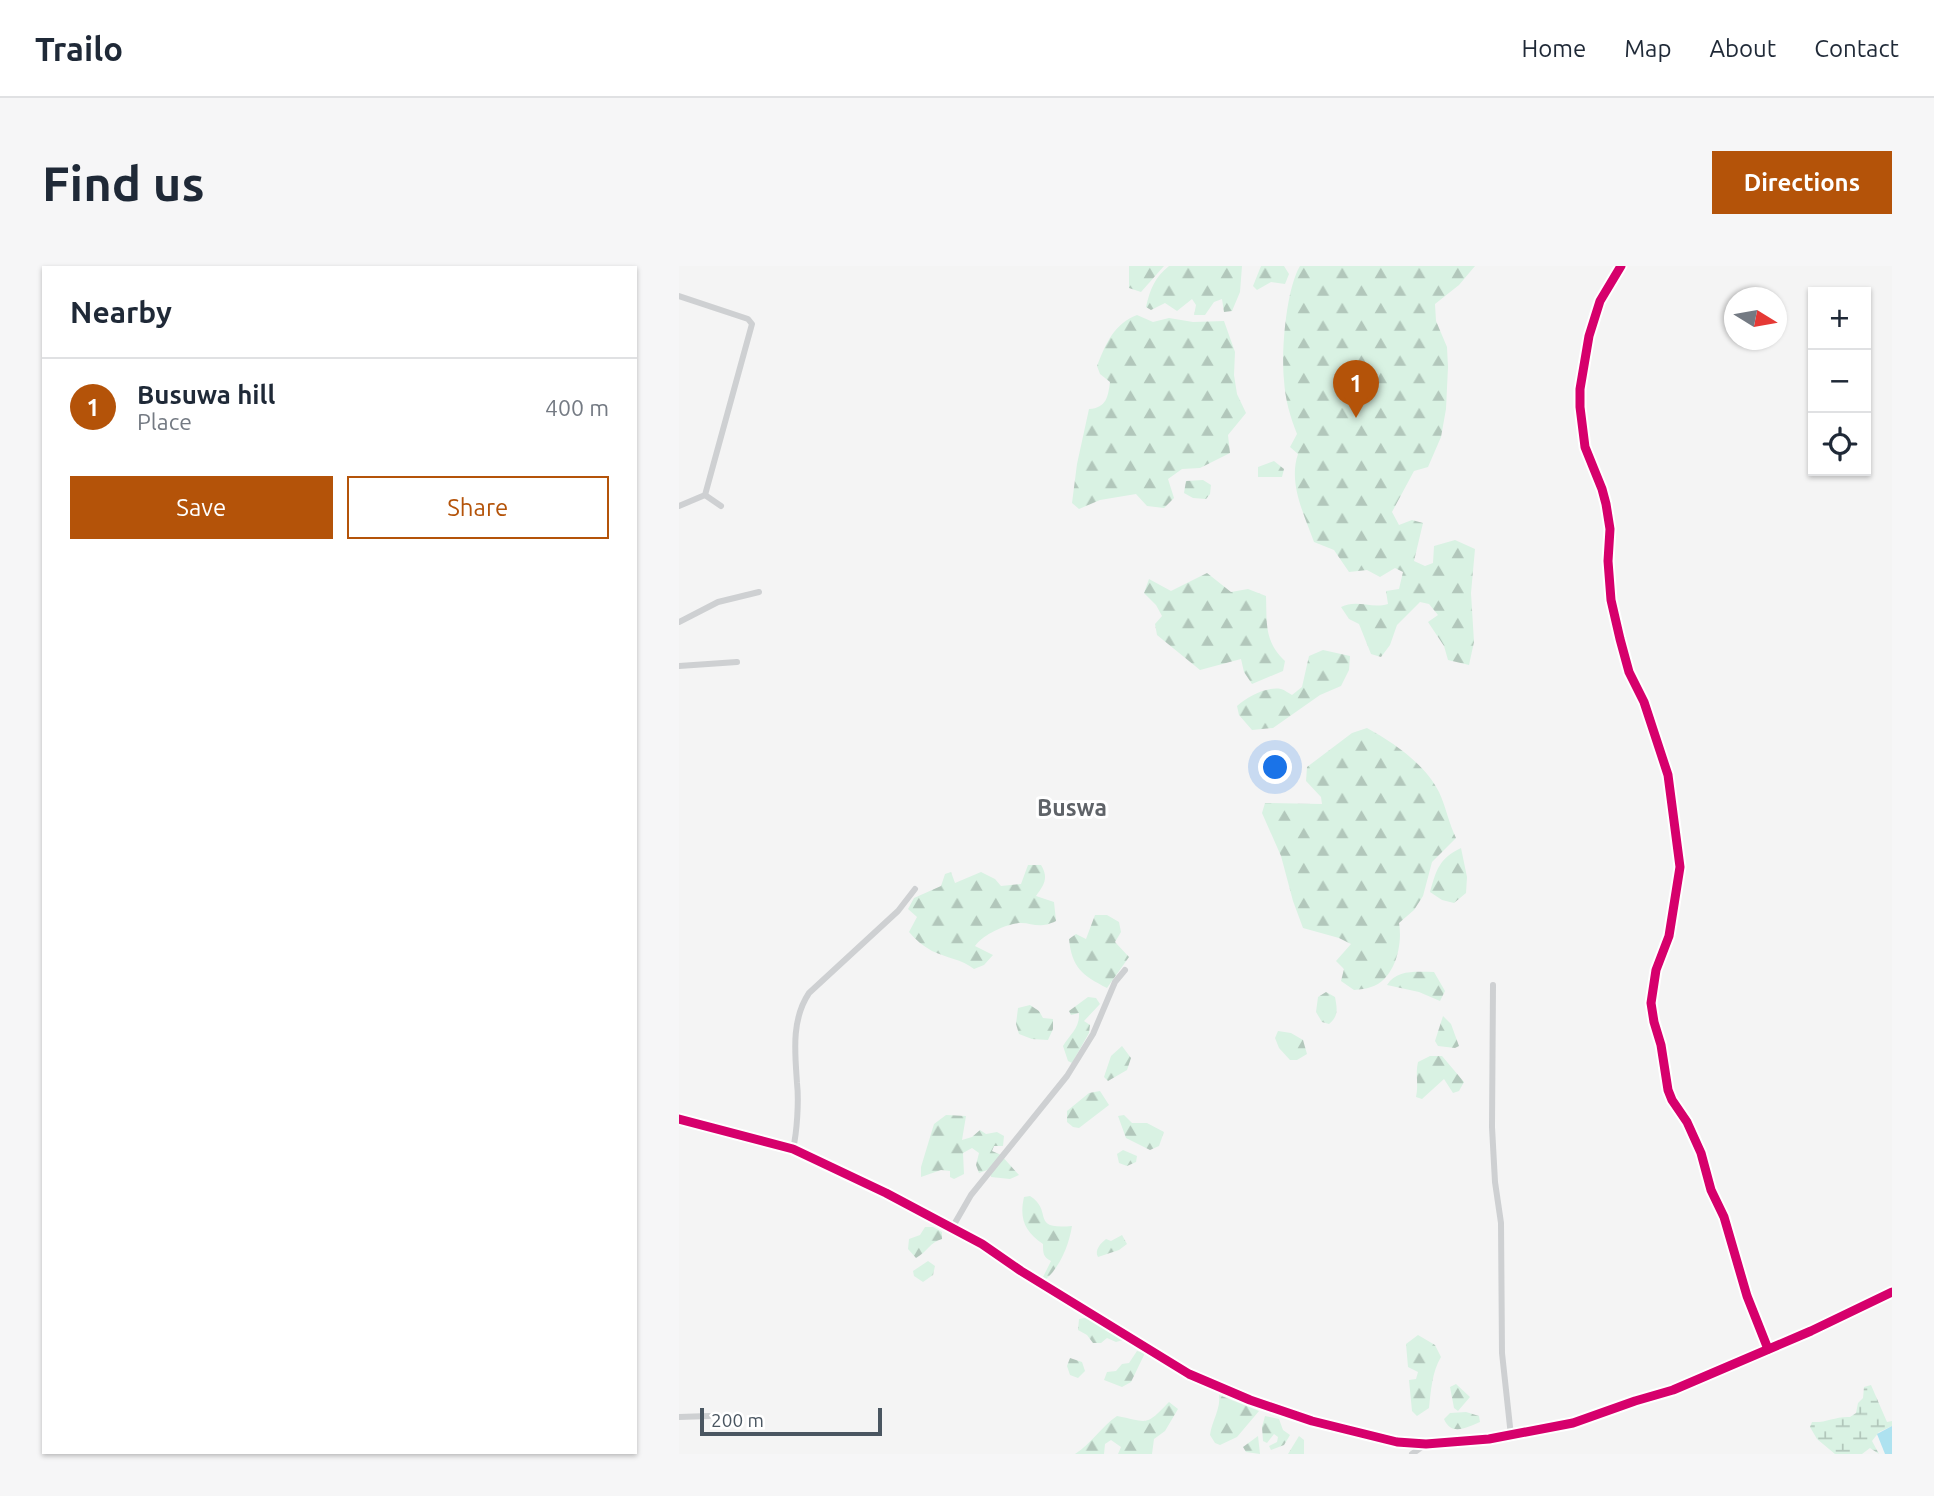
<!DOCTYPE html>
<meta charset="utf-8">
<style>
:root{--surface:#fff;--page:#f6f6f7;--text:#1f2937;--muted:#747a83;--line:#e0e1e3;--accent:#b45309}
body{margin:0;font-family:Ubuntu,sans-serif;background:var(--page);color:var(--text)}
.controls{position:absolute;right:21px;top:21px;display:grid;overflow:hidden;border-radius:0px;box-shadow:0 2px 5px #0004}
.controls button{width:63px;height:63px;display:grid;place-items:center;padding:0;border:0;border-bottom:2px solid var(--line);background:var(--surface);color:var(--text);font:35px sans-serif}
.compass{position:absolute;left:1045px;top:21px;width:63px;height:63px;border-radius:50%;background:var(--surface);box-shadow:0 2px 5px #0004;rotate:101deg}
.scale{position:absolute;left:21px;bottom:18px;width:182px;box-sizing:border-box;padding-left:7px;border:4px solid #4a5661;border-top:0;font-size:19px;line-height:24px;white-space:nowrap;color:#4a5661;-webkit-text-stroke:5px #fff;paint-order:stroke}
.you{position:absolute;left:597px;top:502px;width:24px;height:24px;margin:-18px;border:5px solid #fff;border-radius:50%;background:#1a73e8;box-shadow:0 0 0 10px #1a73e833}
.badge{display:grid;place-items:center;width:46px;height:46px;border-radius:50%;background:var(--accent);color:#fff;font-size:23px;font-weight:700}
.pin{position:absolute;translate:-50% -58px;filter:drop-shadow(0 2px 4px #0008)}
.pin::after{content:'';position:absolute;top:37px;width:24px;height:21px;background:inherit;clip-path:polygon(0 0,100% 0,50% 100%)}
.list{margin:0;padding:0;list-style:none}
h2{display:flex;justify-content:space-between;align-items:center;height:91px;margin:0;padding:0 28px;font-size:30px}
h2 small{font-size:23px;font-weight:400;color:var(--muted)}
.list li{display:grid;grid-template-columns:46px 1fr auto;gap:21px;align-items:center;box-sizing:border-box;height:98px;padding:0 28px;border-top:2px solid var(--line)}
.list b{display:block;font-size:26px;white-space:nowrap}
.list p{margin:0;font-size:23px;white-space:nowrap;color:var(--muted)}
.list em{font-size:23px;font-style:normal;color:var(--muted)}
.actions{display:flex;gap:14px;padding:21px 28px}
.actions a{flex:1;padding:16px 0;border:2px solid var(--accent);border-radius:0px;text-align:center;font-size:24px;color:var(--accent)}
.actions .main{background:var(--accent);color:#fff}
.icon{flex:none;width:38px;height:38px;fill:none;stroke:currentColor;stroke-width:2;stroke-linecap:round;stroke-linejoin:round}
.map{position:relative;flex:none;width:1213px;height:1188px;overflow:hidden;border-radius:0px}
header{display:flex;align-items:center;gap:42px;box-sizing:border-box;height:98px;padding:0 35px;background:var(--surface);border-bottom:2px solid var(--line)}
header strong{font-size:33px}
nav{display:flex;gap:38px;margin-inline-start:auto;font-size:24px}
.intro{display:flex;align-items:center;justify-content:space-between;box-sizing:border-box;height:168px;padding:0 42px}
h1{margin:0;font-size:49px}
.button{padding:18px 32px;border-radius:0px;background:var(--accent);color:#fff;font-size:24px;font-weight:700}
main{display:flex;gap:42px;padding:0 42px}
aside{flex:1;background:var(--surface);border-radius:0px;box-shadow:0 2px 5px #0004}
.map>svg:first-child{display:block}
.forest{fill:url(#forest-firs)}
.wetland{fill:url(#wetland-marsh)}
.water{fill:#aee2f0}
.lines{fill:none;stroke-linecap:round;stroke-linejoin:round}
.minor{stroke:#ced0d2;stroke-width:6}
.cycleway-casing{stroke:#fff;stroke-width:13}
.cycleway{stroke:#d6006c;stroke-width:9}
.labels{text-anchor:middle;stroke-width:6;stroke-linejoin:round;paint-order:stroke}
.quarter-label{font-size:23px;font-weight:bold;fill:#5f6368;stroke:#fff}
</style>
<header>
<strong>Trailo</strong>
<nav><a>Home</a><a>Map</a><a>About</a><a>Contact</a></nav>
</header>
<div class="intro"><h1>Find us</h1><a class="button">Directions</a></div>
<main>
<aside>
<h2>Nearby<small></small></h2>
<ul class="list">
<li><span class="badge">1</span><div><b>Busuwa hill</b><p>Place</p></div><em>400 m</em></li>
</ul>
<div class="actions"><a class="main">Save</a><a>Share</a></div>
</aside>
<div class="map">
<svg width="1213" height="1188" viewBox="0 0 1213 1188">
<defs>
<pattern id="forest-firs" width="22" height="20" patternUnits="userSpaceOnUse" patternTransform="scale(1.75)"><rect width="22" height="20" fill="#d9f2e3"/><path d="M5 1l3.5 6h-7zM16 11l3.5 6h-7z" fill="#b2c7bb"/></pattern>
<pattern id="wetland-marsh" width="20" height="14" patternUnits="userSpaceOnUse" patternTransform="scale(1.75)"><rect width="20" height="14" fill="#d9f2e3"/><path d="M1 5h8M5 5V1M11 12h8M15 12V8" fill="none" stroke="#b2c7bb"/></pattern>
</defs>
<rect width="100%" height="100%" fill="#f4f4f4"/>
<g class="forest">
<polygon points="450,0 485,0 462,26 450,22"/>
<path d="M490,0h73l-2,26 -8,19 -8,1 -2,-13 -8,3 -9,13h-11l2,-10 -4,-6 -15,12 -12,-8 -14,7 -5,-3c4,-18 9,-30 23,-41z"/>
<polygon points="582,0 605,0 610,8 606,18 592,16 578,24 574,20"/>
<path d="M621,0h175l-16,19 -24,19 1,17 11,26 1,20 -2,42 -5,28 -13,30 -14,4 -22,41 7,13 13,-5 11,3 -9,38 11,5 8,-3 1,-17 21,-6 20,9 -4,44 3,49 -5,23 -21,-5 -4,-14 -16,-24 10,-7 -9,-11 -9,-2 -23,23 -7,20 -9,12 -10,-3 -12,-30 -10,-5 -8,-12c16,-8 30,2 47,-3l-2,-13 13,-2 4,-17 -8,-4 -15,9 -13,-7 -18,2 -15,-22 -20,-8c-10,-28 -26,-59 -16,-88l-8,-7 7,-13c-7,-18 -12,-35 -13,-54 -3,-27 2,-91 16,-114z"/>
<path d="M458,49l16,7 16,-4 24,4 31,-1 11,31 -1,23 3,19 9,19 -18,22 2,18 -30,15 -18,1 -14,10 6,19 -10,10 -17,-2 -11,-12 -36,6 -21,9 -7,-6 5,-39 12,-55c18,-1 19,-13 21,-27l-10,-8 -3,-8c9,-23 17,-42 40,-51z"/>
<polygon points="595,195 605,203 603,211 579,211 579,201"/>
<polygon points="524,214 532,219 531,228 527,233 514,232 505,227 507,215"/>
<path d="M528,307l24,19 17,-3 18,7c1,28 -2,45 19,65l-2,10 -31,13 -8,-12 -3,-13 -41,11 -43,-35 -2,-11 7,-8 -6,-11 -12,-12 5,-14 22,12z"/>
<path d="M644,384l27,6 -1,14 -8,16 -21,9 -47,33 -21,2 -13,-15 -2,-9c10,-9 30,-20 44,-17 4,1 7,4 11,6l10,-8 7,-31z"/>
<path d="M688,462c27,15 58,36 72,64 7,15 10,32 17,46l-24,24 -9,34 -9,14 -15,13c4,21 -4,57 -28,64 -5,2 -11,2 -17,3l-13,-9 3,-12 -8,-8 15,-17 -12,-6 -36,-10 -10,-27 -12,-45 -19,-43 3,-10 57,1 -1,-7 -15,-16 1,-14 45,-34z"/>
<path d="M782,582l6,29 -1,16 -12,10 -12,-3 -12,-8c6,-21 9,-34 31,-44z"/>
<path d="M349,599h13c8,13 3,20 -5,31l18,6 2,19c-20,10 -25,-1 -43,3 -13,3 -31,12 -38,22l18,9 -9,10 -10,4c-12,-10 -28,-11 -42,-18 -9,-5 -16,-11 -23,-19l8,-15 -9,-8 6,-11 27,-12 4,-12 6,-2 4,11 26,-11 14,7 6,7 20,-2z"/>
<path d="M416,649h12l12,7 2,10 -6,10 14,15 -22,31c-25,-13 -35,-20 -38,-49l7,-5 10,5z"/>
<path d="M755,706l11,19 -5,10 -21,-9 -32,-7c10,-16 30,-13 47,-13z"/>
<path d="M647,726l9,5c2,11 4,19 -6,27l-7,-2 -6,-10 2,-15z"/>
<path d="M409,731l8,1 4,6 -16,17 6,4 -1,8 -17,30 -4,-2 -5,-15c7,-12 17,-18 16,-33l-8,2 -2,-4z"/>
<polygon points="351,739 360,745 364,752 374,753 374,763 369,774 353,773 340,768 337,758 339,742"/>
<polygon points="764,750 772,758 780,780 776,782 759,780 756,775"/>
<polygon points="599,765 612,767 624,774 628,788 618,794 611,794 600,782 596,772"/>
<polygon points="443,780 452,792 448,804 429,815 425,811 432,790"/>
<path d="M751,790h12l22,26 -5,9 -6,2 -9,-14 -22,20 -6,-2c3,-13 -1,-23 2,-35z"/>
<polygon points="421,825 430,839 400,862 394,861 388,856 388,845 410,827"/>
<polygon points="267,849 287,850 283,874 293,871 301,864 307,868 318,866 325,870 324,880 315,880 313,885 322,889 340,909 331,913 312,911 311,903 300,907 297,899 300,887 293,882 284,887 285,908 275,913 271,911 271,905 262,904 242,911 242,901 255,858"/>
<polygon points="445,849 453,857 468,857 485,866 480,880 471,884 447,872 439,850"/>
<polygon points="444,884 458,890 457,896 448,900 440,897 438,888"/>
<path d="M351,930c24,15 -1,34 42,30 -3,19 -12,41 -26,53l-3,-2 8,-16c-8,-4 -8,-8 -8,-17 -18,-12 -24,-25 -19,-47z"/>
<path d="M246,961h8l9,5v7c-12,3 -15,13 -26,19l-8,-9 1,-10 11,-4z"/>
<path d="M443,969l5,9 -8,6 -21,7c-4,-7 3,-14 8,-18l5,2z"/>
<polygon points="249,995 256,1000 254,1009 244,1016 235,1010 234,1005"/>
<polygon points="410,1051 444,1074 437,1076 428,1072 422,1077 414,1077 408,1069 399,1064 400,1053"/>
<path d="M739,1069l17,10 6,12c-9,15 -10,33 -12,51l-12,8 -5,-5 -3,-31 7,-1 2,-7 -10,-5 -2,-23z"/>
<polygon points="458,1085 466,1087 452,1116 443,1121 425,1114 428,1106 437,1105 443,1098 450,1097"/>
<polygon points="391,1092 403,1096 406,1105 399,1112 391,1109 388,1100"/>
<polygon points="777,1118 791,1131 779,1145 775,1142 771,1121"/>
<path d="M540,1129l40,16 -22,26 -17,8 -5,-2 -5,-8c2,-15 11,-26 9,-40z"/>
<path d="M490,1136l9,7 -13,22 -11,8 -2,15h-34l3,-7 -10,-7 -6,4 -1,10h-29c17,-11 26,-27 42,-38 32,6 28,11 52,-14z"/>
<path d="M787,1146l13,4 1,6c-14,6 -29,14 -36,-3l6,-6z"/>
<polygon points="586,1150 600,1153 604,1164 611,1169 605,1179 592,1184 590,1180 598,1176 599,1171 595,1168 588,1177 584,1175 583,1161"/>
<polygon points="579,1170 581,1188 567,1186 564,1181"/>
<polygon points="620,1170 625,1174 625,1188 609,1188"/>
</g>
<path class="wetland" d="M1192,1119l16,37 5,-1v5l-13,6 -7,9 7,13 -9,-6 -8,6h-27l-18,-15 -7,-12 2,-5c14,1 24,-6 38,-5l6,-4 2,-10 5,-5 1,-11z"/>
<polygon class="water" points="1213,1160 1213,1188 1206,1188 1198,1168"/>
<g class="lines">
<g class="minor">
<polyline points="942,0 921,35 910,70 901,123 901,141 906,181 923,223 927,238 931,263 929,295 932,334 941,373 950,406 965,436 989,509 1001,601 990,670 977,704 972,737 975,756 982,779 989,824 993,834 1008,856 1022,887 1032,924 1045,951 1068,1030 1089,1083"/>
<polyline points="0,30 69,53 73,58 26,229 0,240"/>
<polyline points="26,229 42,240"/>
<polyline points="0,356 39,336 80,326"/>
<polyline points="0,400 58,396"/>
<polyline points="814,719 813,861 816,916 822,957 823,1087 832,1170"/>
<polyline points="0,853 114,883 207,927 303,978 342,1005 510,1108 571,1134 633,1155 718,1176 747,1178 810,1173 894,1157 956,1135 994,1124 1132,1065 1213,1026"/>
<path d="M114,883c4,-17 6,-48 4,-66 -2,-30 -6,-63 12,-90l89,-82 17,-22"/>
<polyline points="273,962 292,929 388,810 414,768 436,716 446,704"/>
<polyline points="0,1151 30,1150"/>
<polyline points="733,1188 747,1178"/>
</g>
<g class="cycleway-casing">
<g id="cycleway">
<polyline points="942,0 921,35 910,70 901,123 901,141 906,181 923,223 927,238 931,263 929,295 932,334 941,373 950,406 965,436 989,509 1001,601 990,670 977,704 972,737 975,756 982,779 989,824 993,834 1008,856 1022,887 1032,924 1045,951 1068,1030 1089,1083"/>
<polyline points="0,853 114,883 207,927 303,978 342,1005 510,1108 571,1134 633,1155 718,1176 747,1178 810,1173 894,1157 956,1135 994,1124 1132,1065 1213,1026"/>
</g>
</g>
<use href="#cycleway" class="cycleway"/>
</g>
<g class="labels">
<g class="quarter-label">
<text x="393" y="550">Buswa</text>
</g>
</g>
</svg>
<div class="controls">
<button>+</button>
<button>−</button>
<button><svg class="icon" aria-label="locate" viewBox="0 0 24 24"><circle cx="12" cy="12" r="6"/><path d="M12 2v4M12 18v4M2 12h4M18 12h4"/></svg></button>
</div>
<svg class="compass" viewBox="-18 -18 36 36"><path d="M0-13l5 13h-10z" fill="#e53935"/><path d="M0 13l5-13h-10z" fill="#747a83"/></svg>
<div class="scale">200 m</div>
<div class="you"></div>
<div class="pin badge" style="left:677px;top:152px">1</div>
</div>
</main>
